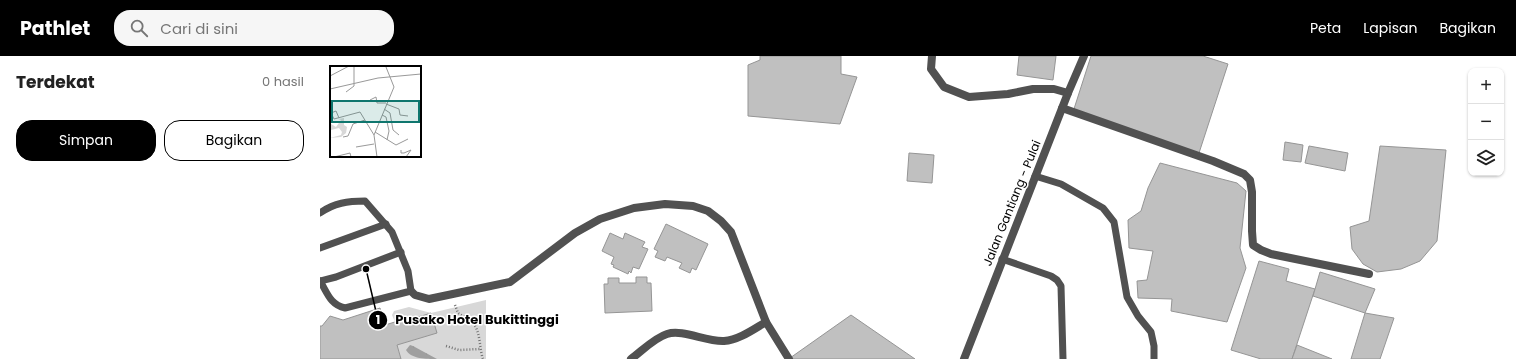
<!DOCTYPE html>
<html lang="id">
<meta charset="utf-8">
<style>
:root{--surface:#fff;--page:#f6f6f6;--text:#222;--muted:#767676;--line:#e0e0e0;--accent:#000}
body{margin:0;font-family:Poppins,sans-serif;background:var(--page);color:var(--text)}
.controls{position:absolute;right:12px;top:12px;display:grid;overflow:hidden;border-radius:8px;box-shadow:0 1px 3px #0004}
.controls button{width:36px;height:36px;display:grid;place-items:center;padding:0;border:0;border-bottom:1px solid var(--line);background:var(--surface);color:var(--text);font:20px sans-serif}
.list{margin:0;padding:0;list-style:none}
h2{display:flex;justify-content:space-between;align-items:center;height:52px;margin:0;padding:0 16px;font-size:17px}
h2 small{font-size:13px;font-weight:400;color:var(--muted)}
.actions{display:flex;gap:8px;padding:12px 16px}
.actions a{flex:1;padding:9px 0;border:1px solid var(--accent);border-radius:16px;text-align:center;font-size:14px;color:var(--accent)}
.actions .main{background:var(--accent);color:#fff}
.icon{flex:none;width:22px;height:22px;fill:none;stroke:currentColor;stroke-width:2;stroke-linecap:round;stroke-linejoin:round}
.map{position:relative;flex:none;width:1196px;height:303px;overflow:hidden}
header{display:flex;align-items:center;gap:24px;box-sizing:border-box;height:56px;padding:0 20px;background:var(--accent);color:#fff}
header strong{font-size:19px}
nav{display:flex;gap:22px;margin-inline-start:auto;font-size:14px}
.search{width:280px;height:36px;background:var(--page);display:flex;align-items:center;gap:10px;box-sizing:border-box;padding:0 14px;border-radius:16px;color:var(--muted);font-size:15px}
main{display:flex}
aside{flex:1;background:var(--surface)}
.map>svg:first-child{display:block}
.green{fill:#d8d8d8}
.water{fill:url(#water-ripples)}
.building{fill:#c0c0c0;stroke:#959595}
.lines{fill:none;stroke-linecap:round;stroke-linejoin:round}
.path{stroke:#737373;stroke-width:2.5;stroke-dasharray:1 2;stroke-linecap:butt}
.service{stroke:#515151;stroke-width:7}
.minor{stroke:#515151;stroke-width:8}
.tertiary{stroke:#515151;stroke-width:8}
.labels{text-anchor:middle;stroke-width:3;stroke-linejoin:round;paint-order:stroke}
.street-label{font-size:12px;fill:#000;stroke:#fff}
.inset-road{fill:none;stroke:#999;stroke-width:1}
.view{fill:#0f766e;fill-opacity:0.15;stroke:#0f766e;stroke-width:2}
.inset-edge{fill:none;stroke:#000;stroke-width:2}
.leader{fill:none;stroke:#000;stroke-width:1.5}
.callout-dot{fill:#000;stroke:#fff;stroke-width:1.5}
.mark-label{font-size:12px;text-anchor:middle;font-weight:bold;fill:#fff}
.callout-label{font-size:13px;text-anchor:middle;font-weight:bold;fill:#000;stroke:#fff;stroke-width:3;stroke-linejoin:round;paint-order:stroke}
</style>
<header>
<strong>Pathlet</strong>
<div class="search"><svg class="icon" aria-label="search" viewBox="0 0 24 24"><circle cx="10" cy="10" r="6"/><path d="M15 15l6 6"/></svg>Cari di sini</div>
<nav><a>Peta</a><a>Lapisan</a><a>Bagikan</a></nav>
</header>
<main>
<aside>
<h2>Terdekat<small>0 hasil</small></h2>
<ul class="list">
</ul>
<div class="actions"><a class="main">Simpan</a><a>Bagikan</a></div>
</aside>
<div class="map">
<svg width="1196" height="303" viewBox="0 0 1196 303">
<defs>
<pattern id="water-ripples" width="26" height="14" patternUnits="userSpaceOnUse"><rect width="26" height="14" fill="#9f9f9f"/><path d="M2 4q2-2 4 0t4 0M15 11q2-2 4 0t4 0" fill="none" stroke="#878787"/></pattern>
</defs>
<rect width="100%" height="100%" fill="#fff"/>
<polygon class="green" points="166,244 166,303 81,303 77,289 116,277 92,263 91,261 75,266 72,259 74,255 89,251 111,257"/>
<path class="water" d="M90,289l3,1 24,13c-11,0 -26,0 -31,-9z"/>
<g class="building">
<polygon points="440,0 521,0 521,18 537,21 520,68 428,60 428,9 440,4"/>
<polygon points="699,0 736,0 733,24 697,19"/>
<polygon points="771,0 883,0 908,8 879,97 753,56"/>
<polygon points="965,86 983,89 981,106 963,104"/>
<polygon points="989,90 1028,97 1025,115 985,107"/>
<polygon points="1060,90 1126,94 1117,185 1100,205 1081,213 1057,216 1043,208 1032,193 1030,171 1049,165"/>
<polygon points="589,97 614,99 612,127 587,125"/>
<polygon points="840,107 917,127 926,135 920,192 926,212 907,266 851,255 852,243 818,242 817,225 827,224 833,195 809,192 808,164 821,155 828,132"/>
<polygon points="346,168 388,188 376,214 372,212 370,217 359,212 362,207 347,201 345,205 335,201 338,195 334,193"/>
<polygon points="290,177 303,183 305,177 325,186 322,191 328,193 319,213 313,211 311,217 309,215 308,218 293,211 294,209 291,208 294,201 282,195"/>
<polygon points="939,205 969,213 966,225 995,233 972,303 941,303 911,294"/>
<polygon points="1000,216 1055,233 1045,257 993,240"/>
<polygon points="316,221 327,221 327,227 331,227 332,255 285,257 284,228 288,228 288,222 299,222 299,227 316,227"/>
<polygon points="60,252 65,269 91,261 92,263 111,257 117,277 77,289 81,303 0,303 0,270 2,270 10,260 23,264"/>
<polygon points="1045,257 1074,262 1060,303 1031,303"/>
<polygon points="531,259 595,303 471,303 470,302"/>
<polygon points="977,289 1012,303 972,303"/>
</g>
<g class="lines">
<g class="path">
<path d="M135,249l3,8c4,3 10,5 14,9 9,9 7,26 11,37"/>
<polyline points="126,290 139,294 160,293"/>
</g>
<g class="service">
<polyline points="715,120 741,128 783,152 794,166 807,241 818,260 831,276 834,290 834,303"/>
<path d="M0,157c14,-10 28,-12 45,-12l27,31 16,39 3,20 -66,17c-15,-3 -18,-16 -25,-27"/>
<polyline points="0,192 66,168"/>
<polyline points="682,203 731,220 737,224 741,230 743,303"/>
<polyline points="0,225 16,221 81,196"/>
</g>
<g class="minor">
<polyline points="612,0 611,13 624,31 649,41 688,38 713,33 734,33 748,37"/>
<polyline points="742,52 893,105 924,118 930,124 932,136 932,175 933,189 941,194 951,198 1049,218"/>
<polyline points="91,235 95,239 109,243 190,226 255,177 280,163 314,152 345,148 373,150 388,155 401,165 411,176 446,266 469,303"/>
<path d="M311,303c11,-8 23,-21 36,-25 16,-5 39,8 57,7 15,-1 30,-12 42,-19"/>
</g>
<polyline class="tertiary" points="644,303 748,37 764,0"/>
</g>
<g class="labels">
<g class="street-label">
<text transform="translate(692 147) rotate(-68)" y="4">Jalan Gantiang - Pulai</text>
</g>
</g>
<g transform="translate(10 10)">
<rect width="91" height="91" fill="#fff"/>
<path d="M14,52v7l3,2 -1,6 -5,4 -11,1 11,-3 1,-3 -3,-4 -8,2v-6l5,3 5,-7 -3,-1z" fill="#d8d8d8"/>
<path class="inset-road" d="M0,10l19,-10M0,23l48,-11 43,-4M16,26l8,-6v-20M40,34l6,-3 1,6h9M56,38l13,5 1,6 8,1M54,43l6,4 3,17 6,5M1,47l3,6 26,-7 14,23M1,47l5,-2 3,7M52,49l4,2 3,14 -2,9M45,66l21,13 12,-6M13,71l5,-1 5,-12 12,-4M26,81l18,-3M71,84v3h3l7,-3 -5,7M4,91l16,-4 1,4M47,91l-3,-22 20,-48 -8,-20"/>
<path class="view" d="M2,35h87v21h-87z"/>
<rect width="91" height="91" class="inset-edge"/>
</g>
<path class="leader" d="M46 213L58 264"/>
<g class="callout-dot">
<circle cx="46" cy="213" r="4"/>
<circle cx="58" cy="264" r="10"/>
</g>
<g class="mark-label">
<text x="58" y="268">1</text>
</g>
<g class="callout-label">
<text x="157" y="268">Pusako Hotel Bukittinggi</text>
</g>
</svg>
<div class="controls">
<button>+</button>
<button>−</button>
<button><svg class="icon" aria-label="layers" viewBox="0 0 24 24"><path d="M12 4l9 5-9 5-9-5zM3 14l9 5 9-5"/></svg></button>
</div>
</div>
</main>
